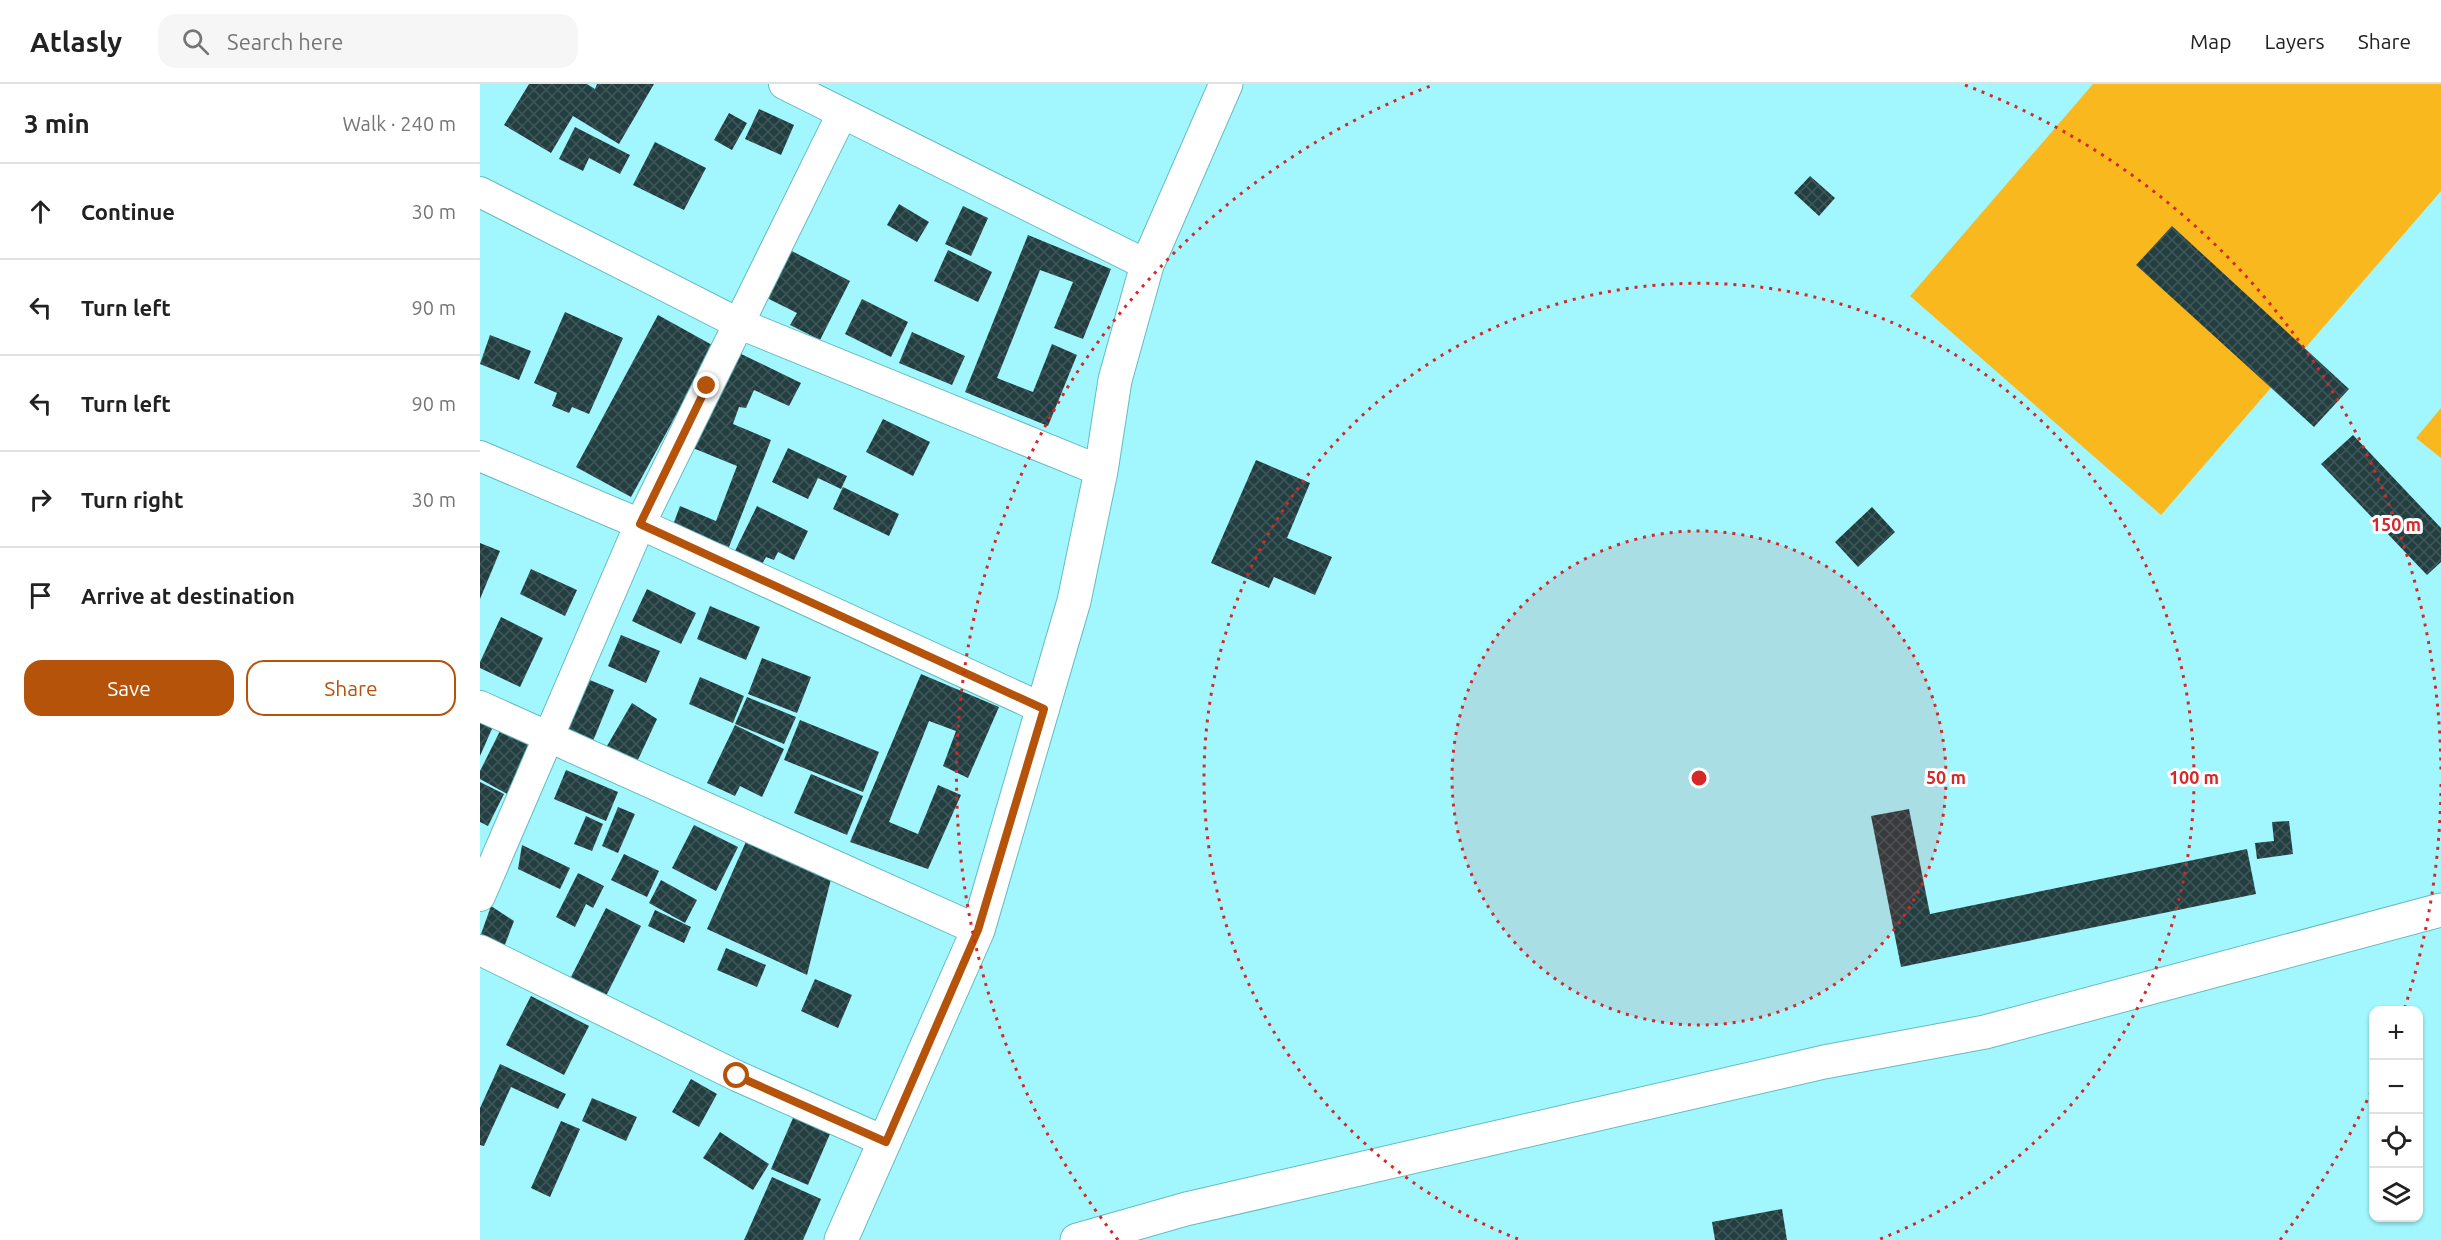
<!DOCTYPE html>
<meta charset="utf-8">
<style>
:root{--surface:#fff;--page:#f6f6f6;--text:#222;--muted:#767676;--line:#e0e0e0;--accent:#b45309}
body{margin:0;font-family:Ubuntu,sans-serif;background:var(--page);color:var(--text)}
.controls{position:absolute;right:18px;bottom:18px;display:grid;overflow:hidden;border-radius:12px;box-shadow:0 2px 4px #0004}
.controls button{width:54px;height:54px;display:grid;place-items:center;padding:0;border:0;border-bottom:2px solid var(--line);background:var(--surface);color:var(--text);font:30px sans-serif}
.stop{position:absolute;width:18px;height:18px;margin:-14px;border:4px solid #b45309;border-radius:50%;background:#fff}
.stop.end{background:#b45309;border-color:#fff;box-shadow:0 2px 6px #0008}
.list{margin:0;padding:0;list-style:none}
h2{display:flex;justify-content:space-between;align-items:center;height:78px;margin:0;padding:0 24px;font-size:26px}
h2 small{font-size:20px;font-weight:400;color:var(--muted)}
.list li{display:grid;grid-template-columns:39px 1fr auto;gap:18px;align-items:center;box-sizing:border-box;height:96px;padding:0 24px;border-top:2px solid var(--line)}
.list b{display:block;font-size:22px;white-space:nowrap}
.list em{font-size:20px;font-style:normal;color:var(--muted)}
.actions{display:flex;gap:12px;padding:18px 24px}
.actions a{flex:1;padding:14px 0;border:2px solid var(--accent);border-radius:18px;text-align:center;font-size:21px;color:var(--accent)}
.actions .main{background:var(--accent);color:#fff}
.icon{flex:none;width:33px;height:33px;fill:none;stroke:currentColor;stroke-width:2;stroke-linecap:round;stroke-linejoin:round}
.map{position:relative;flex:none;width:1961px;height:1156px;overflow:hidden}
header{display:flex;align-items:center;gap:36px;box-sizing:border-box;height:84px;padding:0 30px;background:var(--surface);border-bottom:2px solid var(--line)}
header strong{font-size:28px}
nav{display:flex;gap:33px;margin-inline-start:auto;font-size:21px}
.search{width:420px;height:54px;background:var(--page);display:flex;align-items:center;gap:15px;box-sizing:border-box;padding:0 21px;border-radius:18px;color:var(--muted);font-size:22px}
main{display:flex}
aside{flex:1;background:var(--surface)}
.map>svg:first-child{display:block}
.pitch{fill:#f9b81e}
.building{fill:url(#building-cross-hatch)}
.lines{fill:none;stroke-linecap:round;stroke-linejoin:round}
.minor-casing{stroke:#66bbc1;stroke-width:32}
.tertiary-casing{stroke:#66bbc1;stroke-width:35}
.primary-casing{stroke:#66bbc1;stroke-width:35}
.minor{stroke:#fff;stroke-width:30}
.tertiary{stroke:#fff;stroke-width:33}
.primary{stroke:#fff;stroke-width:33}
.route{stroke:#b45309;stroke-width:8}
.ring{fill:none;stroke:#d62828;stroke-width:3;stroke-dasharray:3 6}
.centre{fill:#d62828;stroke:#fff;stroke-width:3}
.ring-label{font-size:18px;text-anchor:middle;font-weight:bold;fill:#d62828;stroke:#fff;stroke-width:6;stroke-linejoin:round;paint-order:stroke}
</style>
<header>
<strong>Atlasly</strong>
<div class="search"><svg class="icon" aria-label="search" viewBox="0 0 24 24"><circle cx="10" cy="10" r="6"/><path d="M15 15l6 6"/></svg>Search here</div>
<nav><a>Map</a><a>Layers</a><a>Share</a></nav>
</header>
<main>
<aside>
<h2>3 min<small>Walk · 240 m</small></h2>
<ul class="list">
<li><svg class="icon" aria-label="ahead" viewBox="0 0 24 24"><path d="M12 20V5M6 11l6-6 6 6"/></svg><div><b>Continue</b></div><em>30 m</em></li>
<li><svg class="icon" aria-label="left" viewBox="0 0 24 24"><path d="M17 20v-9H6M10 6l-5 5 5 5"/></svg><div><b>Turn left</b></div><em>90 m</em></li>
<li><svg class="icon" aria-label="left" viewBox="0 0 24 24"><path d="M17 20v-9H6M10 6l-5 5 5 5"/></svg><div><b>Turn left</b></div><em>90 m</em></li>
<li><svg class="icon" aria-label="right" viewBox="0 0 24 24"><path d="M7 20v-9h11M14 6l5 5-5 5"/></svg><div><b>Turn right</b></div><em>30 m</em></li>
<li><svg class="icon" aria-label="arrive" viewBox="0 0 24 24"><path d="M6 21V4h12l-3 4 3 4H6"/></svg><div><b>Arrive at destination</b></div></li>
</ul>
<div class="actions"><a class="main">Save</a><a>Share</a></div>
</aside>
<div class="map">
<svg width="1961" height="1156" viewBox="0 0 1961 1156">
<defs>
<pattern id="building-cross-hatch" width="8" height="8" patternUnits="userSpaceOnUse" patternTransform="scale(1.5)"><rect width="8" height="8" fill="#233e40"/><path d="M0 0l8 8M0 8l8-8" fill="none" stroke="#405759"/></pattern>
</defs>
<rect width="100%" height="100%" fill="#a2f7fe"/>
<g class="pitch">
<polygon points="1613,0 1961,0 1961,107 1681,431 1430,212"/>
<polygon points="1961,324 1961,374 1936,354"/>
</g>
<g class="building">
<polygon points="49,0 107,0 115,5 117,0 174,0 139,60 93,32 71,69 24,41"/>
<polygon points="279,25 314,41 301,71 265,55"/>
<polygon points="249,29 267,39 252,66 234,56"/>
<polygon points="95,43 150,71 140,90 109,74 103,87 79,75"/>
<polygon points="175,58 226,84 204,126 153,101"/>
<polygon points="1330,92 1355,114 1339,132 1314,109"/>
<polygon points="419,120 449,138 437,158 407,141"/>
<polygon points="483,122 508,134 491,172 465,160"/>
<polygon points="1692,142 1869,305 1834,343 1656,181"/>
<polygon points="548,151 631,185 603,255 574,244 593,198 560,186 517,294 553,308 572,260 597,271 568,342 485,308"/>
<polygon points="302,162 370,197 340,256 310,241 317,229 279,210"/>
<polygon points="468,166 512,188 498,218 454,197"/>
<polygon points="382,215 428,238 411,273 365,250"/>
<polygon points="85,228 143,254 109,330 92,323 89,329 72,322 77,309 54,299"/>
<polygon points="178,231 234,262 151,413 96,383"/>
<polygon points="432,248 485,272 472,301 419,279"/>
<polygon points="10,251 51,267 39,296 0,280"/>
<polygon points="257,268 321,299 309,322 274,306 266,324 259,323 253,340 291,356 249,463 193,441 200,422 236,437 257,382 203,360"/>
<polygon points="403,335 450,358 433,392 386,368"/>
<polygon points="1873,351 1961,444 1961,478 1947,491 1841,380"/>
<polygon points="308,364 367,392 361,405 338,394 328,415 292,398"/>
<polygon points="776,376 830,399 807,454 852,473 835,511 794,493 789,504 731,479"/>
<polygon points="363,403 419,430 409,452 353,425"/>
<polygon points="277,422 328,447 314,476 298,468 294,476 286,473 281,482 254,469"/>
<polygon points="1392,423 1415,448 1378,483 1355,458"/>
<polygon points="0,459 20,467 0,515"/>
<polygon points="51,485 97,506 85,532 40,510"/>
<polygon points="167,505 216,529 201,560 152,537"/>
<polygon points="230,522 280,543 266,576 217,555"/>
<polygon points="21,533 63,554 40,603 0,584 0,578"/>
<polygon points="141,551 180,567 166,599 128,582"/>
<polygon points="282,574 331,593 317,629 268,610"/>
<polygon points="441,590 519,623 488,694 463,682 476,647 449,637 409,738 438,750 458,701 481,711 448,785 370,758"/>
<polygon points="220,593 264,612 253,639 209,620"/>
<polygon points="105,594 134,606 113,657 85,645"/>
<polygon points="267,613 316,633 304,660 255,640"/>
<polygon points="152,619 177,635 156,680 127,662"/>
<polygon points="0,631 15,638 0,672"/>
<polygon points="320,636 399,668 383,708 304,676"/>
<polygon points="24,639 55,655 29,711 0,695 0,687"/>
<polygon points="255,641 304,665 282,713 260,702 255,712 227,699"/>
<polygon points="86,686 138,708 126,737 74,715"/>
<polygon points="331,690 383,712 367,751 314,729"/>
<polygon points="0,698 24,710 8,742 0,738"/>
<polygon points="138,723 155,730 138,769 122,762"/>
<polygon points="1429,725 1450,830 1767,765 1776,810 1421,883 1391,732"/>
<polygon points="106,732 123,740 112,767 94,760"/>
<polygon points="1809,737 1813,770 1777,775 1775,759 1794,757 1792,738"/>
<polygon points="214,741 258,763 236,807 192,784"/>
<polygon points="269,751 352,791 327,891 227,845"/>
<polygon points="42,761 90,784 80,805 38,785"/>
<polygon points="144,770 179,787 167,813 131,796"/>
<polygon points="98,789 124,802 113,824 106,820 95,843 76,833"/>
<polygon points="181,796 217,816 205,839 169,819"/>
<polygon points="11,822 34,837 24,863 0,853"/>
<polygon points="126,824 161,842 126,912 91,893"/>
<polygon points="175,826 211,843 204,859 168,842"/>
<polygon points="246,864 286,881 277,903 237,886"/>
<polygon points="335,895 372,911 358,944 321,927"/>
<polygon points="51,912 109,942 84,991 26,961"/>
<polygon points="20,980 86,1010 78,1025 31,1003 4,1062 0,1061 0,1024"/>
<polygon points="211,995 237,1010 219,1043 192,1028"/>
<polygon points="112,1014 157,1033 146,1057 102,1037"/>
<polygon points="316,1027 353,1043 328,1101 291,1085"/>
<polygon points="81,1037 100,1045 70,1113 51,1104"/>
<polygon points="240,1048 289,1080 273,1106 223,1074"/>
<polygon points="292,1093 341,1115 323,1156 264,1156"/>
<polygon points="1302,1125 1307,1156 1235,1156 1232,1138"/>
</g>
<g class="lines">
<g class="minor-casing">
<g id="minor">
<polyline points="304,0 667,181"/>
<polyline points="0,108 260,240 621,387"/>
<polyline points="0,372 160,440 564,625"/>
<polyline points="0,622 498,846"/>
<polyline points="0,812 160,440 362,30"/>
<polyline points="0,866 257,992 406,1058"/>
</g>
</g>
<g class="tertiary-casing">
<polyline id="tertiary" points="597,1156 706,1125 1344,978 1505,948 1961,826"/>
</g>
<g class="primary-casing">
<polyline id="primary" points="361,1156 498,846 594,517 621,387 635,296 667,181 746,0"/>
</g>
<use href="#minor" class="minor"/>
<use href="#tertiary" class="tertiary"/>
<use href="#primary" class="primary"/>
</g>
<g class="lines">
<polyline class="route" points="227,302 160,440 564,625 498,846 406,1058 257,992"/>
</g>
<circle cx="1219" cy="694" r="247" fill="#d62828" fill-opacity=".12"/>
<g class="ring">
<circle cx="1219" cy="694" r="247"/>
<path d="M1038 1155A495 495 0 1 1 1400 1155"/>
<path d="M1961 700A742 742 0 0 1 1925 923M1891 1008A742 742 0 0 1 1800 1156M638 1156A742 742 0 0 1 953 1M1485 1A742 742 0 0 1 1961 688"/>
</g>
<circle cx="1219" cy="694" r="9" class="centre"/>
<g class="ring-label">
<text x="1916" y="447">150 m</text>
<text x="1466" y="700">50 m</text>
<text x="1714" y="700">100 m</text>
</g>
</svg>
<div class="controls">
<button>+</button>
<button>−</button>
<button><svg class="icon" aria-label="locate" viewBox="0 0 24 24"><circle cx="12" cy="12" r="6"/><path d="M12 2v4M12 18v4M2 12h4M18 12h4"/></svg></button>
<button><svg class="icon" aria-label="layers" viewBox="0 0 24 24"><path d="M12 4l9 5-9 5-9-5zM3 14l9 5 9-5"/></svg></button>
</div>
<div class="stop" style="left:257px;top:992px"></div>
<div class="stop end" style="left:227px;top:302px"></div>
</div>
</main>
